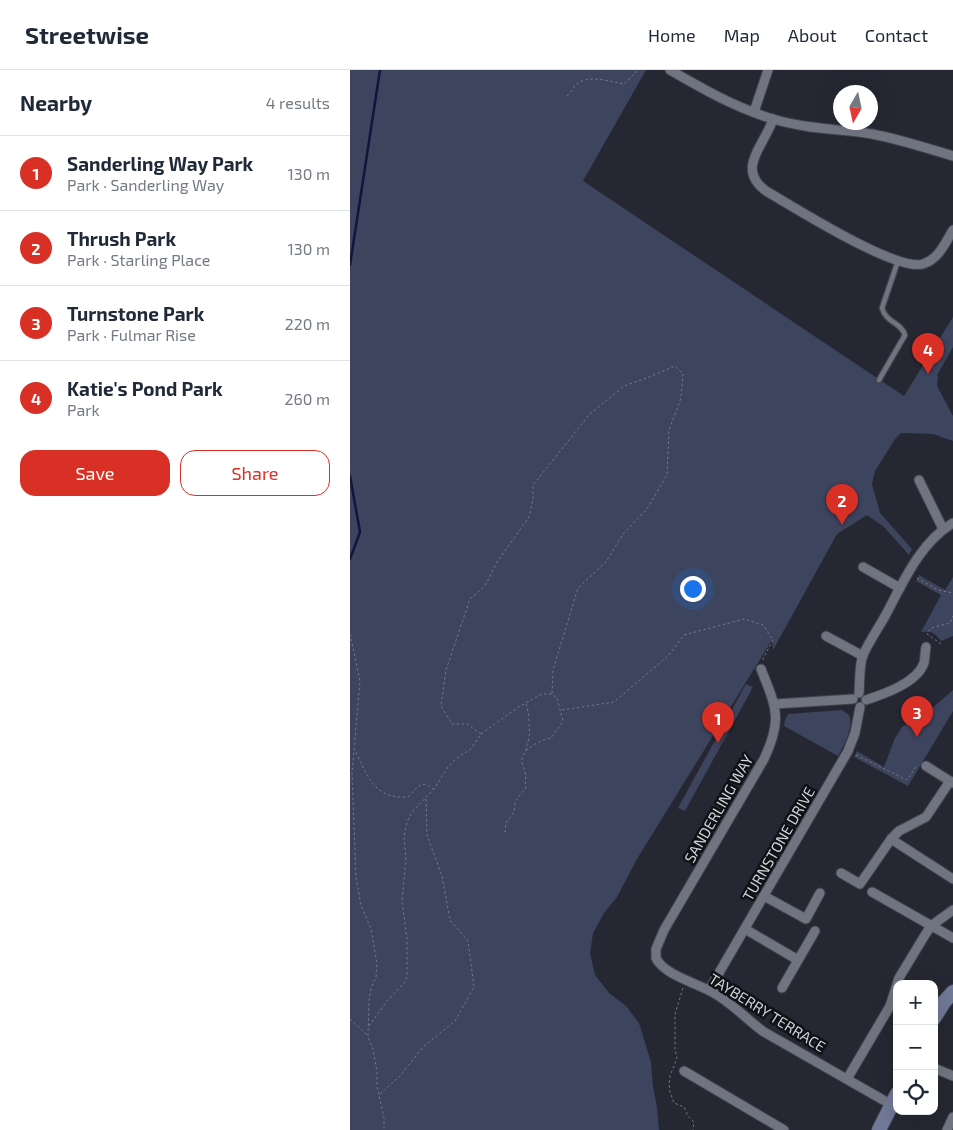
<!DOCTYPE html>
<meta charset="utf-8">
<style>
:root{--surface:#fff;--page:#f2f2f3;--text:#1f2937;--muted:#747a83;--line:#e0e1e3;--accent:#d93025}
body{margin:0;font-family:"Exo 2",sans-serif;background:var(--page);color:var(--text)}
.controls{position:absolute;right:15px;bottom:15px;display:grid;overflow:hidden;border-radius:10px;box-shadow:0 5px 20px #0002}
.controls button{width:45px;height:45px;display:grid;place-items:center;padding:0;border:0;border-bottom:1px solid var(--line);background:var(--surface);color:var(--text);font:25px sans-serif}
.compass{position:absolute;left:483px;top:15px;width:45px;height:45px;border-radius:50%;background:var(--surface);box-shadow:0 5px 20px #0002;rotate:189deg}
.you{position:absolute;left:342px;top:518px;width:18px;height:18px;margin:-12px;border:4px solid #fff;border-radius:50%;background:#1a73e8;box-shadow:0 0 0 8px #1a73e833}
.badge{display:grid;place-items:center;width:32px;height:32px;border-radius:50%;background:var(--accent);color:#fff;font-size:16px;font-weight:700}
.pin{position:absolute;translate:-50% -41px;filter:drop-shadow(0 1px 2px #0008)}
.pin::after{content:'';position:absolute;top:26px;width:18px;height:15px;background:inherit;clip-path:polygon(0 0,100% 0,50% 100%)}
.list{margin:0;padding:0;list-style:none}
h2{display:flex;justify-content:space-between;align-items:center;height:65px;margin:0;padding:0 20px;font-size:21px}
h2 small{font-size:16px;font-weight:400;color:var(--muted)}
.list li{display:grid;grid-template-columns:32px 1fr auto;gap:15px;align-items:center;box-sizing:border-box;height:75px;padding:0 20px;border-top:1px solid var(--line)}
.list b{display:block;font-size:19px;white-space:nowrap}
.list p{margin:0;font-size:16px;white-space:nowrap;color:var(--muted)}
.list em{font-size:16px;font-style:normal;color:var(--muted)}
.actions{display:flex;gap:10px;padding:15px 20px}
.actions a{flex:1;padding:11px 0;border:1px solid var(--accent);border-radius:15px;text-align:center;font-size:18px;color:var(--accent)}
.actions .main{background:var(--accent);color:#fff}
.icon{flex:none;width:28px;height:28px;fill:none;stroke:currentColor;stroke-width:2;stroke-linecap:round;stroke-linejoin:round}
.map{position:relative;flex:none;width:603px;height:1060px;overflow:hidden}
header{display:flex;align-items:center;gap:30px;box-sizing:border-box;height:70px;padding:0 25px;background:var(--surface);border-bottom:1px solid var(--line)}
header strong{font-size:24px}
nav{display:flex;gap:28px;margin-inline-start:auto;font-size:18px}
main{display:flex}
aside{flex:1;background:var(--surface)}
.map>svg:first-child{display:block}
.green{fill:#3d445e}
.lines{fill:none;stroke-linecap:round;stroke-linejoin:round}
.stream{stroke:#10163c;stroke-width:2.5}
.lane-casing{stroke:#42444c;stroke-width:7}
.street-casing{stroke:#42444c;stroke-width:11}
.secondary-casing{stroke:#42444c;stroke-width:16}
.path{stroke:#767881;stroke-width:1;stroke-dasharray:2.5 2.5;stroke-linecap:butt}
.lane{stroke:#707480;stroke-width:4.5}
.street{stroke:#707480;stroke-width:9}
.secondary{stroke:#717998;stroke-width:14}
.labels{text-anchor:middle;stroke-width:5;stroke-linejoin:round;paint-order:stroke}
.street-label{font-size:15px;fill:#d2d4db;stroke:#101116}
</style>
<header>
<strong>Streetwise</strong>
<nav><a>Home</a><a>Map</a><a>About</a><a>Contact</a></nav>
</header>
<main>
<aside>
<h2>Nearby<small>4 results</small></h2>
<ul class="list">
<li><span class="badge">1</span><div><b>Sanderling Way Park</b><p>Park · Sanderling Way</p></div><em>130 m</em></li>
<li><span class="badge">2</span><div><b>Thrush Park</b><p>Park · Starling Place</p></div><em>130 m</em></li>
<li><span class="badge">3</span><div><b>Turnstone Park</b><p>Park · Fulmar Rise</p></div><em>220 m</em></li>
<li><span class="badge">4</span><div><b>Katie's Pond Park</b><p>Park</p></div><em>260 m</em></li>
</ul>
<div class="actions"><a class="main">Save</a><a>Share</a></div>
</aside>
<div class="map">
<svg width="603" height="1060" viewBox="0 0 603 1060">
<rect width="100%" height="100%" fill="#252832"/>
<g class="green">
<polygon points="0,0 296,0 233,111 554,326 603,247 603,277 587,305 588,307 587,316 603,346 603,371 583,364 551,363 545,369 525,401 522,414 530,443 562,479 559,485 534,457 517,445 487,464 423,580 422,570 287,789 267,827 254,843 243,863 240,883 245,905 259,923 276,936 289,953 301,992 303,1017 307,1037 309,1060 0,1060"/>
<path d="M569,505l26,15 8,-13v59l-12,5c-5,-8 -11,-11 -20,-9l20,-37 -25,-14z"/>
<polygon points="396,614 403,617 335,741 328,738"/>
<polygon points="603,620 603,641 558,716 504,687 507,681 534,697 545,668 552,657 579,641"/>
<path d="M492,640l7,5c5,13 -5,30 -11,41l-54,-30 1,-6 3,-6z"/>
</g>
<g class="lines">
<g class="stream">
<polyline points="0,195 30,0"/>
<polyline points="0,406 10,462 0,489"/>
</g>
<g class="lane-casing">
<path id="lane" d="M529,310l26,-45c-4,-13 -19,-12 -23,-27l16,-47"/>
</g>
<g class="street-casing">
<g id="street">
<path d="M320,0c33,19 66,38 103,49 33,10 66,10 99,15 27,5 54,14 81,22"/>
<polyline points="404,42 418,0"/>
<path d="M423,49c-8,26 -38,49 -7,72 28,16 130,81 157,73 16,-5 22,-21 30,-34"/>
<polyline points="569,410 593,459"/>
<polyline points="513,497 550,518"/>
<polyline points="476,566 513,586"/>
<path d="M411,599c15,38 22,50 3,90l-100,171 -8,19v9c7,16 40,25 56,34 19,10 34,27 52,40l128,73"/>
<path d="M509,623c1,-12 0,-28 4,-38 6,-13 14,-25 21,-37 18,-33 35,-75 69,-95"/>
<path d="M516,630c18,-6 51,-17 58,-37 1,-5 1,-11 2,-16"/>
<polyline points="425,634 503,629"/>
<polyline points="576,696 603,713"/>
<polyline points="541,769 603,809"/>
<polyline points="491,803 510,814 541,769 549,761 576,747 600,711"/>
<polyline points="522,822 603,868"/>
<polyline points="414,826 456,849 470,823"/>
<polyline points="395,859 448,890"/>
<polyline points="432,918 465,861"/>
<polyline points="359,920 498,681 505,663 510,637"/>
<polyline points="584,998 603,1006"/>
<polyline points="334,1001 434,1060"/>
<polyline points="497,1009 540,936 549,908 575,865 581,856 603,840"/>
<polyline points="597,1060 603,1047"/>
</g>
</g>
<g class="secondary-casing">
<g id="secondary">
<polyline points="584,948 594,932 603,922"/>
<polyline points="529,1060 547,1024"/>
</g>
</g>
<g class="path">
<path d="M217,26c5,-4 6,-9 10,-12 11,-10 35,-2 47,0l14,-14"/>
<polyline points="567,508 588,520 603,523"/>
<polyline points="0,564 10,611 2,703 6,808 11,835 21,859 27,894 26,907 21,918 19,931 18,967 23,979 27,1002 27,1016 34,1048 34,1060"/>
<path d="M591,574l-14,-10c3,-9 15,-8 23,-11l3,-7"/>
<path d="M176,634c3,6 4,27 3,34 -1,5 -3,8 -3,13"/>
<polyline points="212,640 264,632 318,586 334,565 394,549 413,555 423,570 412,591"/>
<polyline points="131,664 117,654 102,654 91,636 96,600 120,529 135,516 147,492 179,447 183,430 183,415 239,345 274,316 299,307 325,296 333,304 331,328 319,360 317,405 297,439 273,464 256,492 228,518 203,600 202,624"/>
<path d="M6,682c12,26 19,47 52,45 9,-8 12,-19 25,-8"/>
<polyline points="506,685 557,710 567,695"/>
<polyline points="333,918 325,944 325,979 327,988 320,1006 319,1014 320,1022 324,1033 334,1037 338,1046 344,1052 343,1060"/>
<polyline points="0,949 18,966"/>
<path d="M19,956l18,-25 19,-20 1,-8v-34l-5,-39 4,-41 -2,-22 3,-15 5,-10 22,-23 14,-22 11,-11 11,-6 11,-16 36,-26 25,-14h10l5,4 6,23 -12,17c-10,2 -31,11 -29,24 0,4 3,7 3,11 2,6 -1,7 1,15l-11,13 -1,11 -8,11 -1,9"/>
<polyline points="30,1024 50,1006 73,977 105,951 124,917 118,871 100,850 92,806 77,765 76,728"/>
</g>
<use href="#lane" class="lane"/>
<use href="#street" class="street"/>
<use href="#secondary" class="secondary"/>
</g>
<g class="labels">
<g class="street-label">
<text transform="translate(369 739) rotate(-60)" y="5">SANDERLING WAY</text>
<text transform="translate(429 774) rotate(-60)" y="5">TURNSTONE DRIVE</text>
<text transform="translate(417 943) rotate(32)" y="5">TAYBERRY TERRACE</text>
</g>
</g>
</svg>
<div class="controls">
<button>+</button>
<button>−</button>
<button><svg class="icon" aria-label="locate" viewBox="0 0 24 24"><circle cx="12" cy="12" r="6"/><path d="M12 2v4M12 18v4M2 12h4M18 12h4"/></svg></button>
</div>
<svg class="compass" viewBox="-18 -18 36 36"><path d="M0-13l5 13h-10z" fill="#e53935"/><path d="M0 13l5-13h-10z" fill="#747a83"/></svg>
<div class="you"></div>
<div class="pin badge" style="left:368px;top:673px">1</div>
<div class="pin badge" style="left:492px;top:455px">2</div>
<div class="pin badge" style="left:567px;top:667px">3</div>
<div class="pin badge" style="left:578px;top:304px">4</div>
</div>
</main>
